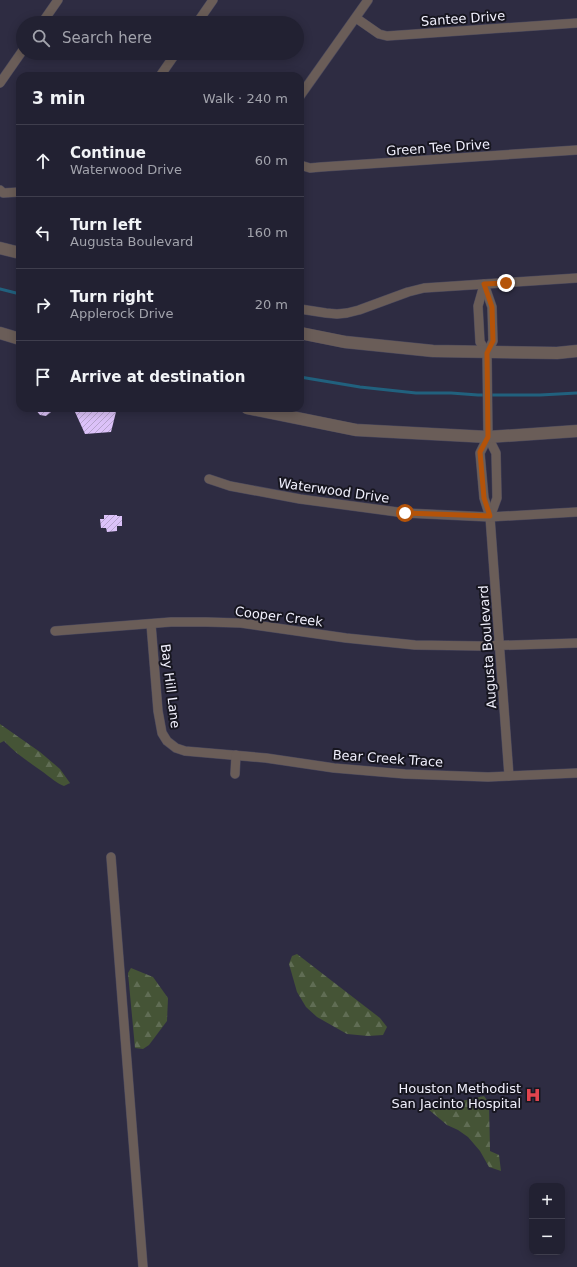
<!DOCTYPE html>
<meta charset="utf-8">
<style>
:root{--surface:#222132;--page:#2a293a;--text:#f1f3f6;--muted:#a2a3ac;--line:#3f3e4d}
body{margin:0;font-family:"DejaVu Sans",sans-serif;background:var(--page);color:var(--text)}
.controls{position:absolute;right:12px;bottom:12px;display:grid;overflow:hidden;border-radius:8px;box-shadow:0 2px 10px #0003}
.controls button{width:36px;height:36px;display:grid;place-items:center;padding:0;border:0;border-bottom:1px solid var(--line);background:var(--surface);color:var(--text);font:20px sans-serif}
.stop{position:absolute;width:12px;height:12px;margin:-9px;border:3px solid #b45309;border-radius:50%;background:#fff}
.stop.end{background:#b45309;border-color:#fff;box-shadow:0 1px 4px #0008}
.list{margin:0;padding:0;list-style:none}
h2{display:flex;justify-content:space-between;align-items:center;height:52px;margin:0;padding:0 16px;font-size:17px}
h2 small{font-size:13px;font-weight:400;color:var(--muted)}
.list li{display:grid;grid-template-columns:26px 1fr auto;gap:12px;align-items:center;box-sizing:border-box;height:72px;padding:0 16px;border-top:1px solid var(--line)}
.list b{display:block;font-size:15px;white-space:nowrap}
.list p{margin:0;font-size:13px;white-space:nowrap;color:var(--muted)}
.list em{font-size:13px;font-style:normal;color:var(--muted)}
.icon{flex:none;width:22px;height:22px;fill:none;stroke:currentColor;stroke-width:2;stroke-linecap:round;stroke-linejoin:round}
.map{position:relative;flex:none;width:577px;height:1267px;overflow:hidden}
.search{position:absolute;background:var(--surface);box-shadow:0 2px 10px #0003;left:16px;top:16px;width:288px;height:44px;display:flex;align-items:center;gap:10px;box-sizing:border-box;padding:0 14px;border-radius:22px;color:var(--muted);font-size:15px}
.panel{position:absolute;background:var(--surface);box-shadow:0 2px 10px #0003;left:16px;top:72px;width:288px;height:340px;border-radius:12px}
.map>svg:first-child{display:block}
.forest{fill:url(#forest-firs)}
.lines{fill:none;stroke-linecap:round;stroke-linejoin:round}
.stream{stroke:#21617e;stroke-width:3}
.building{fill:url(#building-hatch)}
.minor-casing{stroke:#49475c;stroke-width:10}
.tertiary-casing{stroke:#49475c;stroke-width:13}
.minor{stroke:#6a5d58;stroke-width:9}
.tertiary{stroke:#6a5d58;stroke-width:12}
.route{stroke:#b45309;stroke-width:5}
.labels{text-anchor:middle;stroke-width:4;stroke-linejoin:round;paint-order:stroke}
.street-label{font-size:13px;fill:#f1f0fd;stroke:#171620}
.poi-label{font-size:13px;fill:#f1f0fd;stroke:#171620;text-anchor:end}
</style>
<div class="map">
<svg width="577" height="1267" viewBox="0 0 577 1267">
<defs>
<pattern id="forest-firs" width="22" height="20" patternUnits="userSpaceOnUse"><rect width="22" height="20" fill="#455436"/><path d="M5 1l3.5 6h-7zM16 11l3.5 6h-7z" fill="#606d54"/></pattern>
<pattern id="building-hatch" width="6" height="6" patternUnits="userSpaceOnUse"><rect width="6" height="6" fill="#dcc2f9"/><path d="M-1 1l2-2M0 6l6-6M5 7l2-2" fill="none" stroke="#b7a4ce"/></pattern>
</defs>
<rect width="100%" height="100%" fill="#2e2c42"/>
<g class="forest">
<path d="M0,724l40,28 20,17 10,14 -6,3c-8,-3 -14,-9 -21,-14 -14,-10 -27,-18 -39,-31l-4,2z"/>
<polygon points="297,954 380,1018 387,1027 383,1035 368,1036 347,1034 317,1017 306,1007 297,992 289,964 292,956"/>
<polygon points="131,968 153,977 168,998 167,1021 149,1045 143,1049 135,1048 128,973"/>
<polygon points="484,1096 489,1103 490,1149 490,1151 499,1155 501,1171 489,1167 480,1151 468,1137 458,1130 447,1125 428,1109 429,1105 432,1103 457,1102"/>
</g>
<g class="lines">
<g class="stream">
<polyline points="0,289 20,294"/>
<polyline points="300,377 360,387 416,393 451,393 478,395 540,395 577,393"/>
</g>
</g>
<g class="building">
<polygon points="34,408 56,408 46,416 40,415"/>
<polygon points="80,408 117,408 111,432 85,434 75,412"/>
<polygon points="104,515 117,515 117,516 122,516 122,526 117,526 117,531 107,532 106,528 101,528 100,519 104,519"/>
</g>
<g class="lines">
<g class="minor-casing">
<g id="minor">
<polyline points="356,18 379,34 387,36 577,23"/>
<polyline points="42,23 58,0"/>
<polyline points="197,23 213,0"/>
<polyline points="160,76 176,53"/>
<polyline points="0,83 23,50"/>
<polyline points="300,96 368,0"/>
<polyline points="300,165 310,168 321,167 577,150"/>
<polyline points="0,190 3,193 20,192"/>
<polyline points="484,284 492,307 493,341 487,353 488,437 496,453 497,498 490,517"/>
<polyline points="484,285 478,306 480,342 487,353"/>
<polyline points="300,309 326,313 337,314 347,313 359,310 408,292 424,288 577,278"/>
<polyline points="488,437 480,453 484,498 490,517 509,776"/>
<polyline points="209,479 230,486 300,499 405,513 490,517 577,512"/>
<polyline points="151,624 158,711 162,733 167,741 176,748 185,751 266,758 334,768 405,774 488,777 577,773"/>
<polyline points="55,631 171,622 206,622 241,623 346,638 415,645 481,646 577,643"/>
<polyline points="235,774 236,755"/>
<polyline points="111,857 143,1267"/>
</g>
</g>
<g class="tertiary-casing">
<g id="tertiary">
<polyline points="0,248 20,253"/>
<polyline points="0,333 20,339"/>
<polyline points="300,333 345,342 433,351 557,353 577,351"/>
<polyline points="247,408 356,430 488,437 577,431"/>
</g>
</g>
<use href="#minor" class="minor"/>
<use href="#tertiary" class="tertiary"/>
</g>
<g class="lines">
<polyline class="route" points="405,513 490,516 484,498 480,452 488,437 487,353 493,341 492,307 484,284 506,283"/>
</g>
<defs>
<g id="hospital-bare" transform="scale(1.2)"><path d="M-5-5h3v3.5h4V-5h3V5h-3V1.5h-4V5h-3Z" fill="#e0444e" stroke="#171620" stroke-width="2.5" paint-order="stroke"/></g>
</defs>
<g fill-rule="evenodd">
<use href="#hospital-bare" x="533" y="1095"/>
</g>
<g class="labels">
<g class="street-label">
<text transform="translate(463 18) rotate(-4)" y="5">Santee Drive</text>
<text transform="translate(438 147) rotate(-4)" y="5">Green Tee Drive</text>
<text transform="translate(334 490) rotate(8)" y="5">Waterwood Drive</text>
<text transform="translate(279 616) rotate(7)" y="5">Cooper Creek</text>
<text transform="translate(487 647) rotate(-94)" y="5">Augusta Boulevard</text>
<text transform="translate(171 686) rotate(83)" y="5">Bay Hill Lane</text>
<text transform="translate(388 758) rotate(4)" y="5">Bear Creek Trace</text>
</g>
<g class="poi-label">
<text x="521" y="1093">Houston Methodist<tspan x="521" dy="15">San Jacinto Hospital</tspan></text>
</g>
</g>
</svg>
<div class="controls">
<button>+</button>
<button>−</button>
</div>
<div class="stop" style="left:405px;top:513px"></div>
<div class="stop end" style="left:506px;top:283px"></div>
<div class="search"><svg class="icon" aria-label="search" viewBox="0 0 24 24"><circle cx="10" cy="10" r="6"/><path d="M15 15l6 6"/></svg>Search here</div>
<section class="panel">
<h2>3 min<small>Walk · 240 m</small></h2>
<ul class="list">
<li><svg class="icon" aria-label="ahead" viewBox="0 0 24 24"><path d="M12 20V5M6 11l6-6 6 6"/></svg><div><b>Continue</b><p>Waterwood Drive</p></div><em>60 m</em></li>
<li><svg class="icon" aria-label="left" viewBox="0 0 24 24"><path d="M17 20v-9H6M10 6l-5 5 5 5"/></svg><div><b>Turn left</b><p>Augusta Boulevard</p></div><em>160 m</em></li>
<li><svg class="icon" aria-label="right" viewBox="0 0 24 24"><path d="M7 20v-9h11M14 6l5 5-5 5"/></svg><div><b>Turn right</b><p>Applerock Drive</p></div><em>20 m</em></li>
<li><svg class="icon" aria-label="arrive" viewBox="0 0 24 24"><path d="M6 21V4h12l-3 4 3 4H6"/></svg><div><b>Arrive at destination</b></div></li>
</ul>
</section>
</div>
